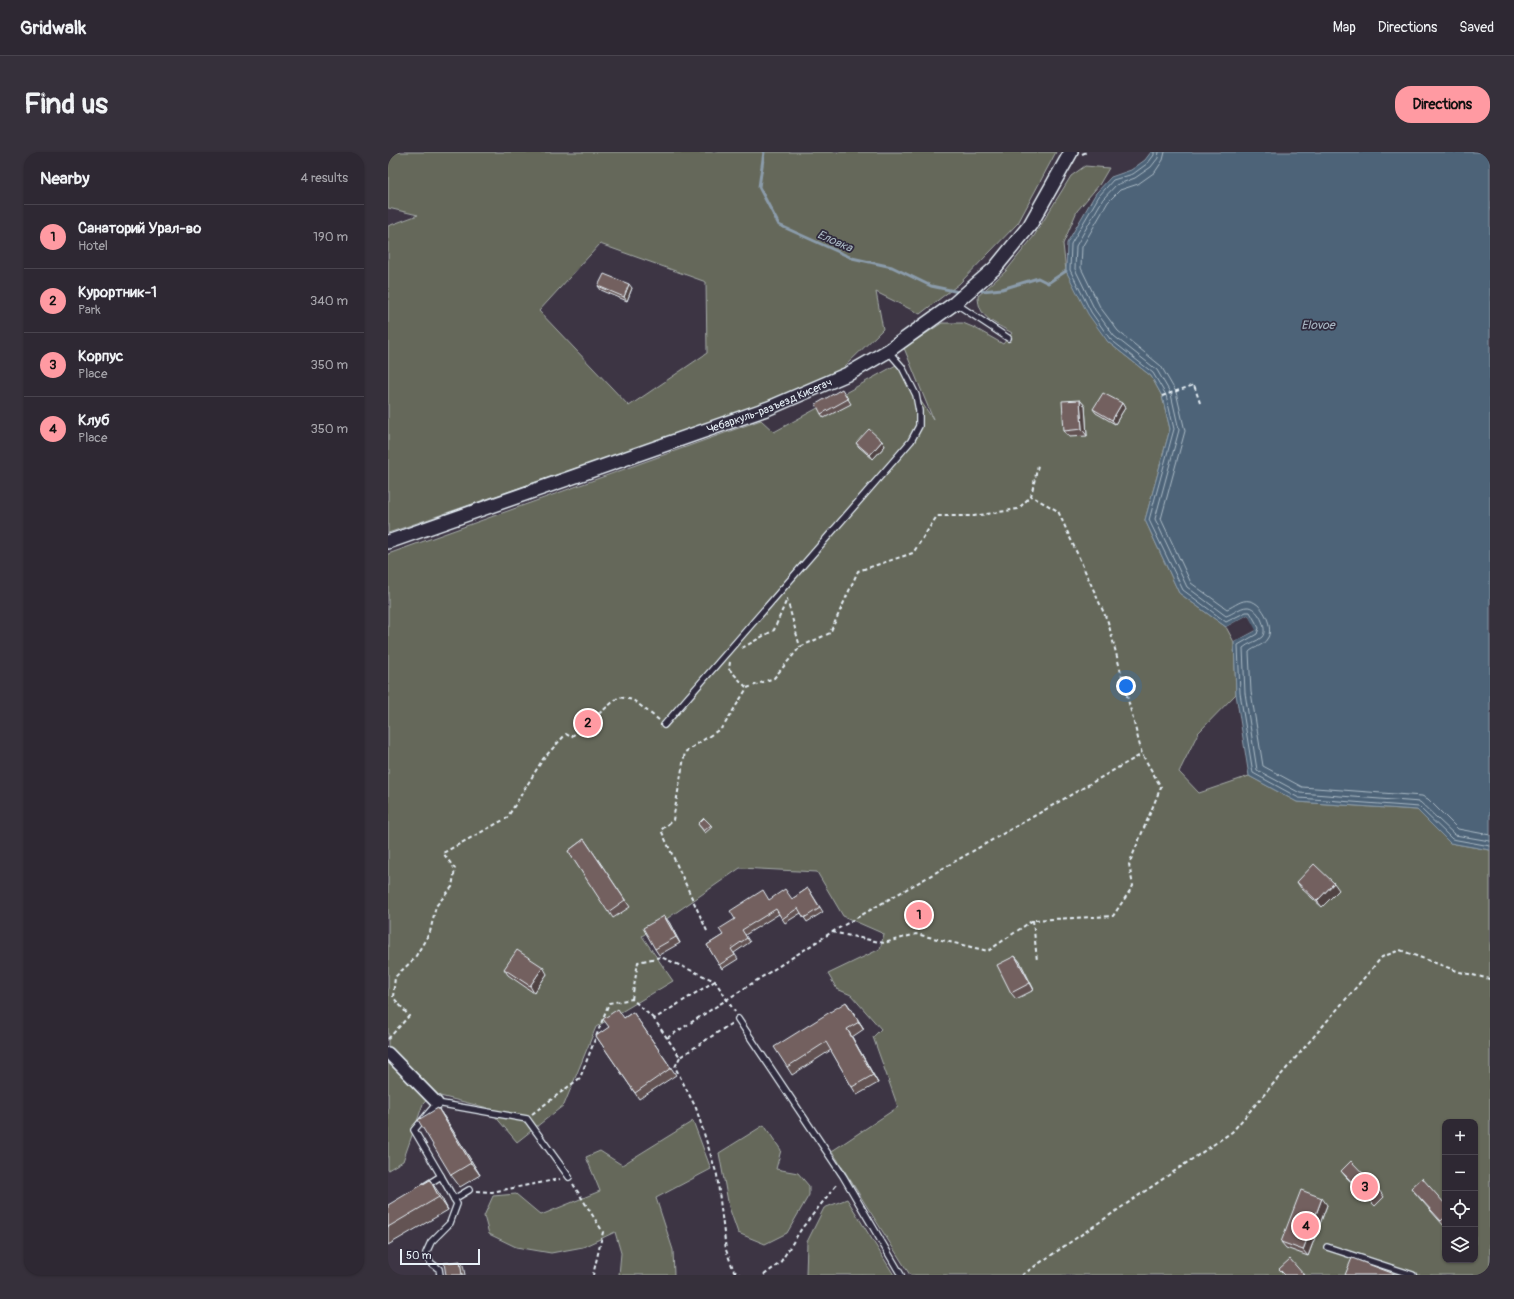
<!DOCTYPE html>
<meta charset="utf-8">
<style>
:root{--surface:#2e2833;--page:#36303b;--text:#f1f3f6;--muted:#a7a6ac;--line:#49444e;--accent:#ff9aa2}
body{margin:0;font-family:Pangolin,sans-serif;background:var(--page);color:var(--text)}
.controls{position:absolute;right:12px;bottom:12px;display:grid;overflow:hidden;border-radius:8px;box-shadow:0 1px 3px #0004}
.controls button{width:36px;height:36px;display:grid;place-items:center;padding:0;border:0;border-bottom:1px solid var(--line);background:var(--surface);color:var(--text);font:20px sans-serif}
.scale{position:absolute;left:12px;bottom:10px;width:80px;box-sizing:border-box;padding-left:4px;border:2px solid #e8f1f8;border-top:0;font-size:11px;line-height:14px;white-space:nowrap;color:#e8f1f8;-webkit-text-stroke:3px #2f2a3d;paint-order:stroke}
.you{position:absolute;left:738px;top:534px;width:14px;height:14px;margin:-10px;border:3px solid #fff;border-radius:50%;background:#1a73e8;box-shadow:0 0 0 6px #1a73e833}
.badge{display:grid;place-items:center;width:26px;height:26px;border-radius:50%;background:var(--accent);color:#111;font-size:13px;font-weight:700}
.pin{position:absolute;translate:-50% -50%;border:2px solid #fff;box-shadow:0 1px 4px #0006}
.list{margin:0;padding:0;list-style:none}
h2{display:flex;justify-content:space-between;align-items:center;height:52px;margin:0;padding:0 16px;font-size:17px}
h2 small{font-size:13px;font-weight:400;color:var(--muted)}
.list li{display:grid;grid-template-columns:26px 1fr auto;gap:12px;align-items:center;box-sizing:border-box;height:64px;padding:0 16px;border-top:1px solid var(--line)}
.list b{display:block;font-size:15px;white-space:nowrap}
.list p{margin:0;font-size:13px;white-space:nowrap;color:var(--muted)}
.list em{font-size:13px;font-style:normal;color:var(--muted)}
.icon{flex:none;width:22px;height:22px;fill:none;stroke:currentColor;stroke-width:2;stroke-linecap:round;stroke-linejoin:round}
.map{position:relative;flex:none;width:1102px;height:1123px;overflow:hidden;border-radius:16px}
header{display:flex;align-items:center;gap:24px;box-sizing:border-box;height:56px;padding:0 20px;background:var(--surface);border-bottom:1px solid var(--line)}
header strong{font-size:19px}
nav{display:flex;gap:22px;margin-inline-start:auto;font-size:14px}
.intro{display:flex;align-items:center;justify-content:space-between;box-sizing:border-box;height:96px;padding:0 24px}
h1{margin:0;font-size:28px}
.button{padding:10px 18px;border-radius:16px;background:var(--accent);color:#111;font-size:14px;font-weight:700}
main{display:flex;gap:24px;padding:0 24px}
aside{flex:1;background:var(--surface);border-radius:16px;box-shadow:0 1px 3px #0004}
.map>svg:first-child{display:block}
.green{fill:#65685a;stroke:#a6aca9;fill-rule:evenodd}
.water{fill:#4d6478;stroke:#8b9cab}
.pier{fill:#3d3544}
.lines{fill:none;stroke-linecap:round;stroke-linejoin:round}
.shore{stroke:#aab9c5;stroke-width:1}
.stream{stroke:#8b9cab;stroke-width:3}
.service-casing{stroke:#e8f1f8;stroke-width:8}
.minor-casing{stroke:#e8f1f8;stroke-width:14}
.tertiary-casing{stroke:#e8f1f8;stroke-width:16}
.path{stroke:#e8f1f8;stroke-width:2;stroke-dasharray:4 3;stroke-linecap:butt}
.service{stroke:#2f2a3d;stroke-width:5.5}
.minor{stroke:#2f2a3d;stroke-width:11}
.tertiary{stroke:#2f2a3d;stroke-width:13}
.wall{fill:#635352;stroke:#e8f1f8}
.shaded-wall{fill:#504342;stroke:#e8f1f8}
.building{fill:#73605f;stroke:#e8f1f8}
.labels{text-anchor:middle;stroke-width:3.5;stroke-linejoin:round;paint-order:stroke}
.street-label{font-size:11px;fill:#e8f1f8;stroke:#2f2a3d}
.water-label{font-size:12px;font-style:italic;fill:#aab9c5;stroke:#2f2a3d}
</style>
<header>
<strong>Gridwalk</strong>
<nav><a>Map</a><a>Directions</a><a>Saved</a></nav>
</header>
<div class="intro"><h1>Find us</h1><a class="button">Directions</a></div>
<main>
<aside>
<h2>Nearby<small>4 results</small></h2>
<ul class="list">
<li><span class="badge">1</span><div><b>Санаторий Урал-во</b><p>Hotel</p></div><em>190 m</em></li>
<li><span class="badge">2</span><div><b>Курортник-1</b><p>Park</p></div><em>340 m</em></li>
<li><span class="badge">3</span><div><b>Корпус</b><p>Place</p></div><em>350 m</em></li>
<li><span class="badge">4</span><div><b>Клуб</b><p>Place</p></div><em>350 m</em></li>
</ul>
</aside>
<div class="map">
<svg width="1102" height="1123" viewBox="0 0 1102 1123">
<rect width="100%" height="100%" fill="#3d3544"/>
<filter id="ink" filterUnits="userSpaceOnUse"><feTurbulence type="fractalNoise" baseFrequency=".025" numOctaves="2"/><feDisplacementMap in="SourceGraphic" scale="8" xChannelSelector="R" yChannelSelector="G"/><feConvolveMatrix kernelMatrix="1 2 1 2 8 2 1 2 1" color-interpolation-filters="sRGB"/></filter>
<g filter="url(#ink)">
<g class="green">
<path d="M0,0h668l-38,71 -59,61 -39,30 -44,-22 7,37 -41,40 -70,32 -384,132v-307l30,-11 -30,-7zM212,92l106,38 1,71 -78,53 -90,-95z"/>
<path d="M697,14l24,2 -10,17 -22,26 -14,33 3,27 42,71 43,34 11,20 8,33 -25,91 34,73 47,34 8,15 2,52 -38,39 -19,39 20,21 50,-17 48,26 120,8 33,33 40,7v425h-580l-78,-124 66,-44 -25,-70 8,-8 -30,-34 -14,-6 -9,-15 52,-25 4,-15 -41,-18 -26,-44 -77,-4 -98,68 31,45 -77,46 -32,78 -47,37 -29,-34 -56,-14 -9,10 -20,57 -15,9v-616l373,-134 13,12 122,-67 37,54 -29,-71 38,-25h21l12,5 28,16 9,-11c-17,-10 -34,-15 -34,-37l28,-25 28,-35 37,-60zM1057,970h30v138h-30z"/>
<polygon points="305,969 323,1017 268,1046 285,1098 286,1123 231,1123 233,1101 227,1080 195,1095 163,1101 128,1095 101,1082 96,1064 105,1044 128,1042 153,1063 212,1039 198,1005 212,999 234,1013"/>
<polygon points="376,973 393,998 388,1017 410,1021 421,1034 421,1043 399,1081 377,1092 350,1081 341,1055 331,1001"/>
<polygon points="459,1047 506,1123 418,1123 419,1090 436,1056"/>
</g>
<polygon class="water" points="763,0 1102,0 1102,698 1062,691 1029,658 909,650 861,624 848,542 846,490 867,479 860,463 838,475 791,441 757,368 782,277 774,244 763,224 720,190 700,162 678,119 679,91 708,41 723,25 743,18 757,8"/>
<polygon class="pier" points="860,463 868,478 846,490 845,488 865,478 859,466 839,476 838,475"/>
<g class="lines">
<g class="shore">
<polyline points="766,0 766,3 760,11 745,22 725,28 711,44 683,92 682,118 703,160 722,187 765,221 778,243 786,277 761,368 795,438 838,470 858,460 862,460 871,476 869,482 850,493 852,541 865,621 911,646 1031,655 1064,687 1102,694"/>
<path d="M771,0l-1,6 -7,9 -16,11 -19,7 -13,14 -27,47 -1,23 20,41 19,26 43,34 14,24 8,36 -24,89 32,68 39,29c7,-2 14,-9 21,-9 10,-1 22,22 15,30 -5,5 -14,6 -19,11l2,45 12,77 43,23 120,9 35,33 35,6"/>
<path d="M777,0l-2,8 -8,12 -17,12 -18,6 -12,12 -26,45 -1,21 19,39 18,24 43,35 15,26 9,39 -24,88 30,64 36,26c8,-3 14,-10 23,-8 13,2 25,28 17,38 -4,7 -13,8 -18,13l2,40 12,74 39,21 120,9 6,3 30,30 32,6"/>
</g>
<g class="stream">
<polyline points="376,0 371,35 391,73 464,106 504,115 543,134 571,140"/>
<polyline points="594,139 614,137 650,126 660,131 678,119"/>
</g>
<g class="service-casing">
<g id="service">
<polyline points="567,151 620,186"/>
<polyline points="276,573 523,289 531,274 531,259 528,243 514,215 500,199"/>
<polyline points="350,867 455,1024 513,1123"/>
<polyline points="37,1034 53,1024 26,978 49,951 139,967 181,1025"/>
<polyline points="66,1047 81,1038"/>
<polyline points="939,1095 1025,1123"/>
<polyline points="52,1123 51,1117 43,1111 38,1101 43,1090 62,1071 69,1052 53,1024"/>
</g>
</g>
<g class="minor-casing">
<polyline id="minor" points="0,901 49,951"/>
</g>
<g class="tertiary-casing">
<g id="tertiary">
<path id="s1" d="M0,390l381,-134 81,-35 38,-22 67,-48 40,-35 35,-43 41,-73"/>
</g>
</g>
<g class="path">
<polyline points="694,2 699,0"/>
<polyline points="774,244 806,233 812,251"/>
<polyline points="354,496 386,478 399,447 412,495"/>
<polyline points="342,510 341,517 359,536"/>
<polyline points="645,768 649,809"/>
<polyline points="319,779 273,678 285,668 297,600 335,575 359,536 386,526 412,495 442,481 470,419 525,401 549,364 586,364 630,357 643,344"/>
<polyline points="444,780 496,791 528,782 600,799 645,768 725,764 745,734 741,712 773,635 754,602 720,470 670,359 643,344 650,313"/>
<polyline points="327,829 266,867 292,905 344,871"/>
<polyline points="244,847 250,810 273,805 327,829 347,860"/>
<polyline points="279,886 444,780 754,602"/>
<polyline points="0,887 21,864 5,845 7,825 26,807 42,780 48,754 64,735 67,717 55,701 119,666 155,607 178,582 183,585 231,545 245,548 271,568"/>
<polyline points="292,905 287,915 308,956 329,1023 338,1098 346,1119 352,1123"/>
<polyline points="144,962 192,926 221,851 244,847 266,867"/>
<polyline points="185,1032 215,1080 205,1123"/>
<polyline points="88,1039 104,1040 172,1027"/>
<polyline points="376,1123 392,1111 414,1076 450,1031"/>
<polyline points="634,1123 844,980 994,805 1012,798 1072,820 1102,827"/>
</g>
<use href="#service" class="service"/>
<use href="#minor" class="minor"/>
<use href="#tertiary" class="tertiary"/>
</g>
<g class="wall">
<polygon points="210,134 244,136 239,149 213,138"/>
<polygon points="457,242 463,252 436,266 433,262"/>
<polygon points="692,248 697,254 699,284 681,285 676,279"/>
<polygon points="734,251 737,256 727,272 708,261 705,257"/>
<polygon points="494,289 497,294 485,307 471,295 468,291"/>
<polygon points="310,672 323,673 324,675 317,681"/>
<polygon points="196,687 242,755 225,766 180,699"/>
<polygon points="909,730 951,738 934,755 913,736"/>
<polygon points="420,736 435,760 419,770 413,761 397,771 391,762 357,783 362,790 346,801 350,807 334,817 319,793 335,783 404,747"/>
<polygon points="276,764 281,770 292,791 271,803 267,797"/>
<polygon points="627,804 632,810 646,838 628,847 623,841"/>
<polygon points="116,817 159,822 146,841 120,823"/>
<polygon points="458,850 476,877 464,885 490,931 469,943 464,935 443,898 404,923 399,915"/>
<polygon points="245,860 288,923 251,947 208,884"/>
<polygon points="50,956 59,969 92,1023 72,1035 63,1023"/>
<polygon points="953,1019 991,1038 996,1045 987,1054 958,1025"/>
<polygon points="1023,1036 1057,1052 1057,1075 1028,1042"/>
<polygon points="51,1041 60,1058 0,1093 0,1053"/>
<polygon points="939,1053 920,1104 898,1096 893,1090"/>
</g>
<g class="shaded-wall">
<polygon points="241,132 244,136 239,149 236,145"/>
<polygon points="692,248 697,254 699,284 694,277"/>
<polygon points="734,251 737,256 727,272 724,268"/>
<polygon points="494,289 497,294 485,307 482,303"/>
<polygon points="946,731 951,738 934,755 929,749"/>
<polygon points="276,764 281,770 292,791 288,785"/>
<polygon points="627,804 632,810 646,838 642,831"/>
<polygon points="155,815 159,822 146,841 142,834"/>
<polygon points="458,850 464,858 476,877 471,870"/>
<polygon points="459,877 464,885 490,931 485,923"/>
<polygon points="50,956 59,969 92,1023 83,1011"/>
<polygon points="42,1028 51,1041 60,1058 51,1045"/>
<polygon points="934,1046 939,1053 920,1104 915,1098"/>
<polygon points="72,1109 75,1113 77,1123 74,1123"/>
</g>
<g class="building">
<polygon points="216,122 241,132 236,145 210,134"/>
<polygon points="454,237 460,247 433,262 428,252"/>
<polygon points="715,241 734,251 724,268 705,257"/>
<polygon points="692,248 694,277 676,279 674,249"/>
<polygon points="481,277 494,289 482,303 468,291"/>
<polygon points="316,666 323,673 316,679 310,672"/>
<polygon points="196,687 237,748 220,760 180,699"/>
<polygon points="926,712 946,731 929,749 909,730"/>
<polygon points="420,736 432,756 416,766 410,756 394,767 388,757 354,778 359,786 343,797 347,803 331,813 319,793 335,783 331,777 347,767 342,759 375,738 381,748 397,737 404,747"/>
<polygon points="276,764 288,785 267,797 255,776"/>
<polygon points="129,798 155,815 142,834 116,817"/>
<polygon points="627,804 642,831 623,841 609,813"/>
<polygon points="458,850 471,870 459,877 485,923 464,935 438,890 399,915 386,895"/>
<polygon points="230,857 236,866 245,860 283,916 247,941 208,884 221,875 215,867"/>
<polygon points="50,956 83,1011 63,1023 30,968"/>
<polygon points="963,1009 991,1038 982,1048 953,1019"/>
<polygon points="1034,1026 1057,1052 1057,1065 1053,1069 1023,1036"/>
<polygon points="42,1028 51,1045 0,1075 0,1053"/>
<polygon points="913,1038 934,1046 915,1098 893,1090"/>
<polygon points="964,1106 1009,1123 957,1123"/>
<polygon points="902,1107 916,1123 897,1123 891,1117"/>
<polygon points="72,1109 74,1123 58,1123 56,1111"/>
</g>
</g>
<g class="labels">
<g class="street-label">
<text dy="4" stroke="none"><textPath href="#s1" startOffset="405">Чебаркуль-разъезд Кисегач</textPath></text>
</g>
<g class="water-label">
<text transform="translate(447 89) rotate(24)" y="4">Еловка</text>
<text x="930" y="177">Elovoe</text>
</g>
</g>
</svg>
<div class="controls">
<button>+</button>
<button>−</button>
<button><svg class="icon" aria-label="locate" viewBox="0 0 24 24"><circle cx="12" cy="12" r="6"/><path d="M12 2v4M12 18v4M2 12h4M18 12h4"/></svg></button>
<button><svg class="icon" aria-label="layers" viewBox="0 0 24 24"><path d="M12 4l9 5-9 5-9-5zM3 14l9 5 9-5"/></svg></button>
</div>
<div class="scale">50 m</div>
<div class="you"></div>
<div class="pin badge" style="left:531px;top:763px">1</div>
<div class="pin badge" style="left:200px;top:571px">2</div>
<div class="pin badge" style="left:977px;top:1035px">3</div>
<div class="pin badge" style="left:918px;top:1074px">4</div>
</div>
</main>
